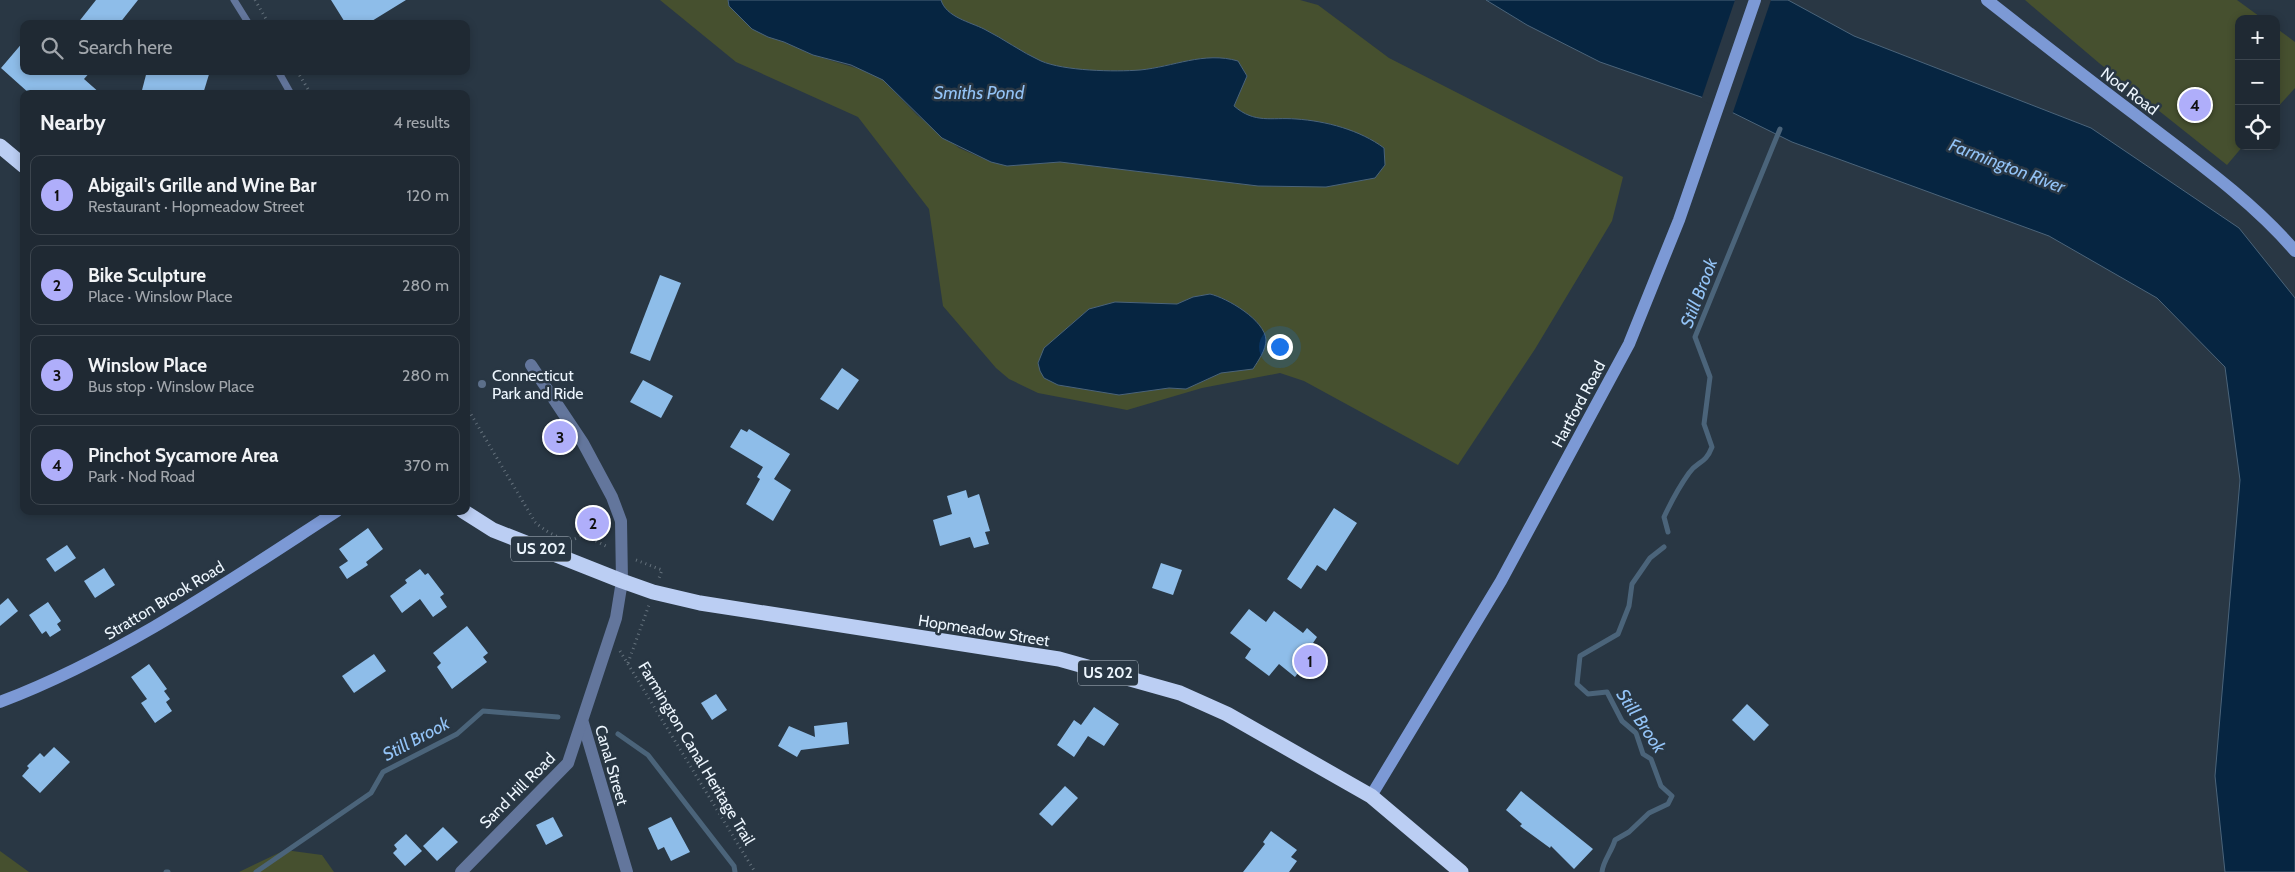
<!DOCTYPE html>
<meta charset="utf-8">
<style>
:root{--surface:#1f2933;--page:#27313b;--text:#f1f3f6;--muted:#a1a6ac;--line:#3c454e;--accent:#afaefa}
body{margin:0;font-family:Cabin,sans-serif;background:var(--page);color:var(--text)}
.controls{position:absolute;right:15px;top:15px;display:grid;overflow:hidden;border-radius:10px;box-shadow:0 2px 8px #0003}
.controls button{width:45px;height:45px;display:grid;place-items:center;padding:0;border:0;border-bottom:1px solid var(--line);background:var(--surface);color:var(--text);font:25px sans-serif}
.you{position:absolute;left:1279px;top:346px;width:18px;height:18px;margin:-12px;border:4px solid #fff;border-radius:50%;background:#1a73e8;box-shadow:0 0 0 8px #1a73e833}
.badge{display:grid;place-items:center;width:32px;height:32px;border-radius:50%;background:var(--accent);color:#111;font-size:16px;font-weight:700}
.pin{position:absolute;translate:-50% -50%;border:2px solid #fff;box-shadow:0 1px 5px #0006}
.list{margin:0;padding:0;list-style:none}
h2{display:flex;justify-content:space-between;align-items:center;height:65px;margin:0;padding:0 20px;font-size:21px}
h2 small{font-size:16px;font-weight:400;color:var(--muted)}
.list li{display:grid;grid-template-columns:32px 1fr auto;gap:15px;align-items:center;box-sizing:border-box;height:80px;margin:0 10px 10px;padding:0 10px;border:1px solid var(--line);border-radius:10px}
.list b{display:block;font-size:19px;white-space:nowrap}
.list p{margin:0;font-size:16px;white-space:nowrap;color:var(--muted)}
.list em{font-size:16px;font-style:normal;color:var(--muted)}
.icon{flex:none;width:28px;height:28px;fill:none;stroke:currentColor;stroke-width:2;stroke-linecap:round;stroke-linejoin:round}
.map{position:relative;flex:none;width:2295px;height:872px;overflow:hidden}
.search{position:absolute;background:var(--surface);box-shadow:0 2px 8px #0003;left:20px;top:20px;width:450px;height:55px;display:flex;align-items:center;gap:12px;box-sizing:border-box;padding:0 18px;border-radius:10px;color:var(--muted);font-size:19px}
.panel{position:absolute;background:var(--surface);box-shadow:0 2px 8px #0003;left:20px;top:90px;width:450px;height:425px;border-radius:10px}
.map>svg:first-child{display:block}
.green{fill:#46502f;fill-rule:evenodd}
.water{fill:#062541;stroke:#4b647a}
.pier{fill:#293744}
.lines{fill:none;stroke-linecap:round;stroke-linejoin:round}
.stream{stroke:#4b647a;stroke-width:5}
.building{fill:#8ebde9}
.path{stroke:#64717c;stroke-width:3;stroke-dasharray:1 4;stroke-linecap:butt}
.lane{stroke:#63769c;stroke-width:7}
.street{stroke:#63769c;stroke-width:12}
.secondary{stroke:#7c99d5;stroke-width:12}
.highway{stroke:#bbcef3;stroke-width:15}
.service-dot{fill:#5c6f8a;stroke:#293744;stroke-width:2}
.labels{text-anchor:middle;stroke-width:5;stroke-linejoin:round;paint-order:stroke}
.shield{fill:#293744;stroke:#b2bdc6;stroke-width:1}
.shield-label{font-size:15px;font-weight:bold;fill:#edf6fe}
.street-label{font-size:16px;fill:#edf6fe;stroke:#293744}
.poi-label{font-size:16px;fill:#edf6fe;stroke:#293744;text-anchor:start}
.water-label{font-size:18px;font-style:italic;fill:#93c3f6;stroke:#293744}
</style>
<div class="map">
<svg width="2295" height="872" viewBox="0 0 2295 872">
<rect width="100%" height="100%" fill="#293744"/>
<g class="green">
<path d="M660,0h68l1,6 39,31 16,5 29,13 56,17 14,8 34,35 42,33 32,14 16,4 53,-4 198,24 17,-1 96,-46 -44,-16 -31,-4h-34l-16,-4 -12,-9 13,-30 -9,-15c-34,-10 -65,6 -98,9 -26,2 -76,1 -99,-9 -20,-9 -37,-22 -57,-32 -14,-7 -38,-12 -43,-29h359l18,5 71,53 234,119 -11,44 -77,128 -77,116 -154,-84 -24,-8 -78,15 -75,22 -89,-17 -29,-14 -13,-11 -53,-62 -14,-97 -71,-92 -122,-55zM1210,294c17,4 56,26 56,47 0,4 -4,10 -5,15l-24,14 -16,3 -35,16 -17,-1 -50,7 -61,-10 12,-60 19,-16 26,-7 62,2 16,-7z"/>
<polygon points="2025,0 2237,0 2263,19 2239,19 2239,146 2243,146 2227,165 2099,63"/>
<polygon points="2276,28 2295,42 2295,88 2276,109"/>
<polygon points="285,850 322,855 334,872 239,872"/>
<polygon points="0,851 29,872 0,872"/>
</g>
<g class="water">
<path d="M728,0h213c5,17 29,22 43,29 20,10 37,23 57,32 23,10 74,11 99,9 33,-3 64,-19 98,-9l9,15 -13,30c21,18 37,11 62,13 30,2 64,11 88,29l1,17 -10,13 -49,9 -68,-1 -198,-24 -53,4 -16,-4 -49,-24 -59,-58 -32,-15 -38,-10 -29,-13 -16,-5 -16,-8 -23,-23z"/>
<polygon points="1486,0 1788,0 1854,36 2091,128 2239,228 2295,298 2295,872 2225,872 2215,776 2240,480 2225,367 2157,298 2049,236 1792,142 1701,97 1600,62 1527,25"/>
<path d="M1210,294c17,4 55,26 56,46 0,10 -8,21 -13,29l-32,4 -35,16 -17,-1 -50,7 -61,-10 -14,-7 -4,-7 -2,-8 6,-15 45,-39 26,-7 62,2 16,-7z"/>
</g>
<polygon class="pier" points="1735,0 1771,0 1732,115 1701,100"/>
<g class="lines">
<g class="stream">
<path d="M1668,532l-4,-15c7,-15 15,-30 25,-44 9,-13 16,-8 23,-26l-8,-23 6,-47 -15,-40 85,-208"/>
<polyline points="618,734 648,755 734,866 735,872"/>
<polyline points="166,872 168,872"/>
<polyline points="256,872 371,793 383,772 457,734 483,711 558,717"/>
<path d="M1602,872c1,-11 10,-21 13,-32l14,-8 20,-19 19,-9 4,-8 -11,-10 -10,-27 -8,-5 -7,-21 -14,-12 -15,-29 -19,2 -11,-10 3,-28 38,-22 11,-28 3,-22 18,-26 14,-11"/>
</g>
</g>
<g class="building">
<polygon points="96,0 138,0 119,24 77,24"/>
<polygon points="331,0 406,0 367,24 346,24"/>
<polygon points="24,41 24,71 91,71 84,79 101,94 30,94 1,68"/>
<polygon points="147,71 210,71 203,94 141,94"/>
<polygon points="660,275 681,283 650,361 630,353"/>
<polygon points="842,368 859,380 838,410 820,399"/>
<polygon points="643,380 673,396 661,418 630,402"/>
<polygon points="741,429 747,432 749,429 790,454 774,479 791,490 773,521 746,504 760,479 757,477 763,467 730,447"/>
<polygon points="966,490 968,498 979,494 990,531 985,532 989,544 974,548 970,537 940,546 933,520 952,514 947,496"/>
<polygon points="1334,508 1357,523 1326,571 1317,565 1301,589 1287,579"/>
<polygon points="368,528 383,549 366,562 368,565 347,579 339,567 348,561 339,549"/>
<polygon points="67,545 76,558 55,572 46,559"/>
<polygon points="1161,563 1182,570 1173,595 1152,588"/>
<polygon points="104,568 115,585 95,598 84,581"/>
<polygon points="420,569 425,575 428,573 444,594 440,597 447,607 433,617 420,599 402,613 390,596 407,583 405,580"/>
<polygon points="8,598 18,611 0,626 0,605"/>
<polygon points="48,602 61,621 57,624 61,630 50,637 46,631 42,634 29,615"/>
<polygon points="1249,609 1266,622 1274,611 1303,633 1307,628 1317,637 1313,643 1318,647 1295,677 1279,664 1269,676 1245,658 1251,649 1230,633"/>
<polygon points="467,626 488,653 483,657 487,662 452,689 437,667 441,663 433,653"/>
<polygon points="374,654 386,671 354,693 342,676"/>
<polygon points="149,664 167,689 164,691 170,699 166,702 172,711 155,723 141,703 147,699 131,677"/>
<polygon points="716,694 727,710 712,720 701,703"/>
<polygon points="1747,704 1769,725 1754,741 1732,720"/>
<polygon points="1094,707 1119,724 1104,746 1088,736 1074,757 1057,745 1074,720 1081,725"/>
<polygon points="847,722 849,744 801,750 797,757 778,746 789,726 815,737 814,726"/>
<polygon points="54,747 70,762 40,793 22,776 29,768 27,766 40,753 44,757"/>
<polygon points="1065,786 1078,798 1052,826 1039,814"/>
<polygon points="1521,791 1593,849 1574,869 1551,846 1550,848 1520,826 1522,824 1506,810"/>
<polygon points="553,817 563,836 546,845 536,825"/>
<polygon points="671,817 690,852 671,861 664,847 658,850 648,828"/>
<polygon points="443,827 458,842 437,861 423,846"/>
<polygon points="1271,831 1297,850 1291,857 1297,861 1289,872 1243,872 1265,844 1263,842"/>
<polygon points="406,834 422,851 405,866 393,853 397,849 394,845"/>
</g>
<g class="lines">
<g class="path">
<polyline points="255,0 269,24"/>
<polyline points="297,71 311,94"/>
<path d="M466,406l69,116c7,7 23,17 34,18 6,0 11,-4 15,-7l6,5 18,9"/>
<polyline points="636,560 662,570 659,578"/>
<polyline points="620,651 755,872"/>
<polyline points="628,663 649,605"/>
</g>
<g class="lane">
<polyline points="234,0 249,24"/>
<polyline points="278,71 291,94"/>
</g>
<g class="street">
<polyline points="583,723 627,872"/>
<polyline points="461,872 568,763 616,618 622,581 621,521 612,497 583,443 531,365"/>
</g>
<g class="secondary">
<path d="M1987,0c50,39 99,78 150,116 52,40 116,85 158,135"/>
<path d="M0,702c121,-46 229,-121 337,-191"/>
<polyline points="1371,796 1501,581 1629,344 1679,220 1755,0"/>
</g>
<g class="highway">
<polyline points="0,146 24,166"/>
<polyline points="463,511 493,530 622,581 653,592 700,603 1059,659 1180,693 1227,714 1371,796 1461,872"/>
</g>
</g>
<circle class="service-dot" cx="482" cy="384" r="5"/>
<g class="labels">
<g class="shield">
<rect x="511" y="536.5" width="60" height="25" rx="4"/>
<rect x="1078" y="660.5" width="60" height="25" rx="4"/>
</g>
<g class="shield-label">
<text x="541" y="554">US 202</text>
<text x="1108" y="678">US 202</text>
</g>
<g class="street-label">
<text transform="translate(2130 91) rotate(37)" y="6">Nod Road</text>
<text transform="translate(1578 404) rotate(-62)" y="6">Hartford Road</text>
<text transform="translate(164 600) rotate(-31)" y="6">Stratton Brook Road</text>
<text transform="translate(984 630) rotate(9)" y="6">Hopmeadow Street</text>
<text transform="translate(697 753) rotate(59)" y="6">Farmington Canal Heritage Trail</text>
<text transform="translate(612 765) rotate(74)" y="6">Canal Street</text>
<text transform="translate(517 790) rotate(-45)" y="6">Sand Hill Road</text>
</g>
<g class="poi-label">
<text x="492" y="381">Connecticut<tspan x="492" dy="18">Park and Ride</tspan></text>
</g>
<g class="water-label">
<text x="979" y="99">Smiths Pond</text>
<text transform="translate(2007 166) rotate(21)" y="6">Farmington River</text>
<text transform="translate(1699 293) rotate(-69)" y="6">Still Brook</text>
<text transform="translate(1641 721) rotate(56)" y="6">Still Brook</text>
<text transform="translate(416 739) rotate(-28)" y="6">Still Brook</text>
</g>
</g>
</svg>
<div class="controls">
<button>+</button>
<button>−</button>
<button><svg class="icon" aria-label="locate" viewBox="0 0 24 24"><circle cx="12" cy="12" r="6"/><path d="M12 2v4M12 18v4M2 12h4M18 12h4"/></svg></button>
</div>
<div class="you"></div>
<div class="pin badge" style="left:1310px;top:661px">1</div>
<div class="pin badge" style="left:593px;top:523px">2</div>
<div class="pin badge" style="left:560px;top:437px">3</div>
<div class="pin badge" style="left:2195px;top:105px">4</div>
<div class="search"><svg class="icon" aria-label="search" viewBox="0 0 24 24"><circle cx="10" cy="10" r="6"/><path d="M15 15l6 6"/></svg>Search here</div>
<section class="panel">
<h2>Nearby<small>4 results</small></h2>
<ul class="list">
<li><span class="badge">1</span><div><b>Abigail's Grille and Wine Bar</b><p>Restaurant · Hopmeadow Street</p></div><em>120 m</em></li>
<li><span class="badge">2</span><div><b>Bike Sculpture</b><p>Place · Winslow Place</p></div><em>280 m</em></li>
<li><span class="badge">3</span><div><b>Winslow Place</b><p>Bus stop · Winslow Place</p></div><em>280 m</em></li>
<li><span class="badge">4</span><div><b>Pinchot Sycamore Area</b><p>Park · Nod Road</p></div><em>370 m</em></li>
</ul>
</section>
</div>
